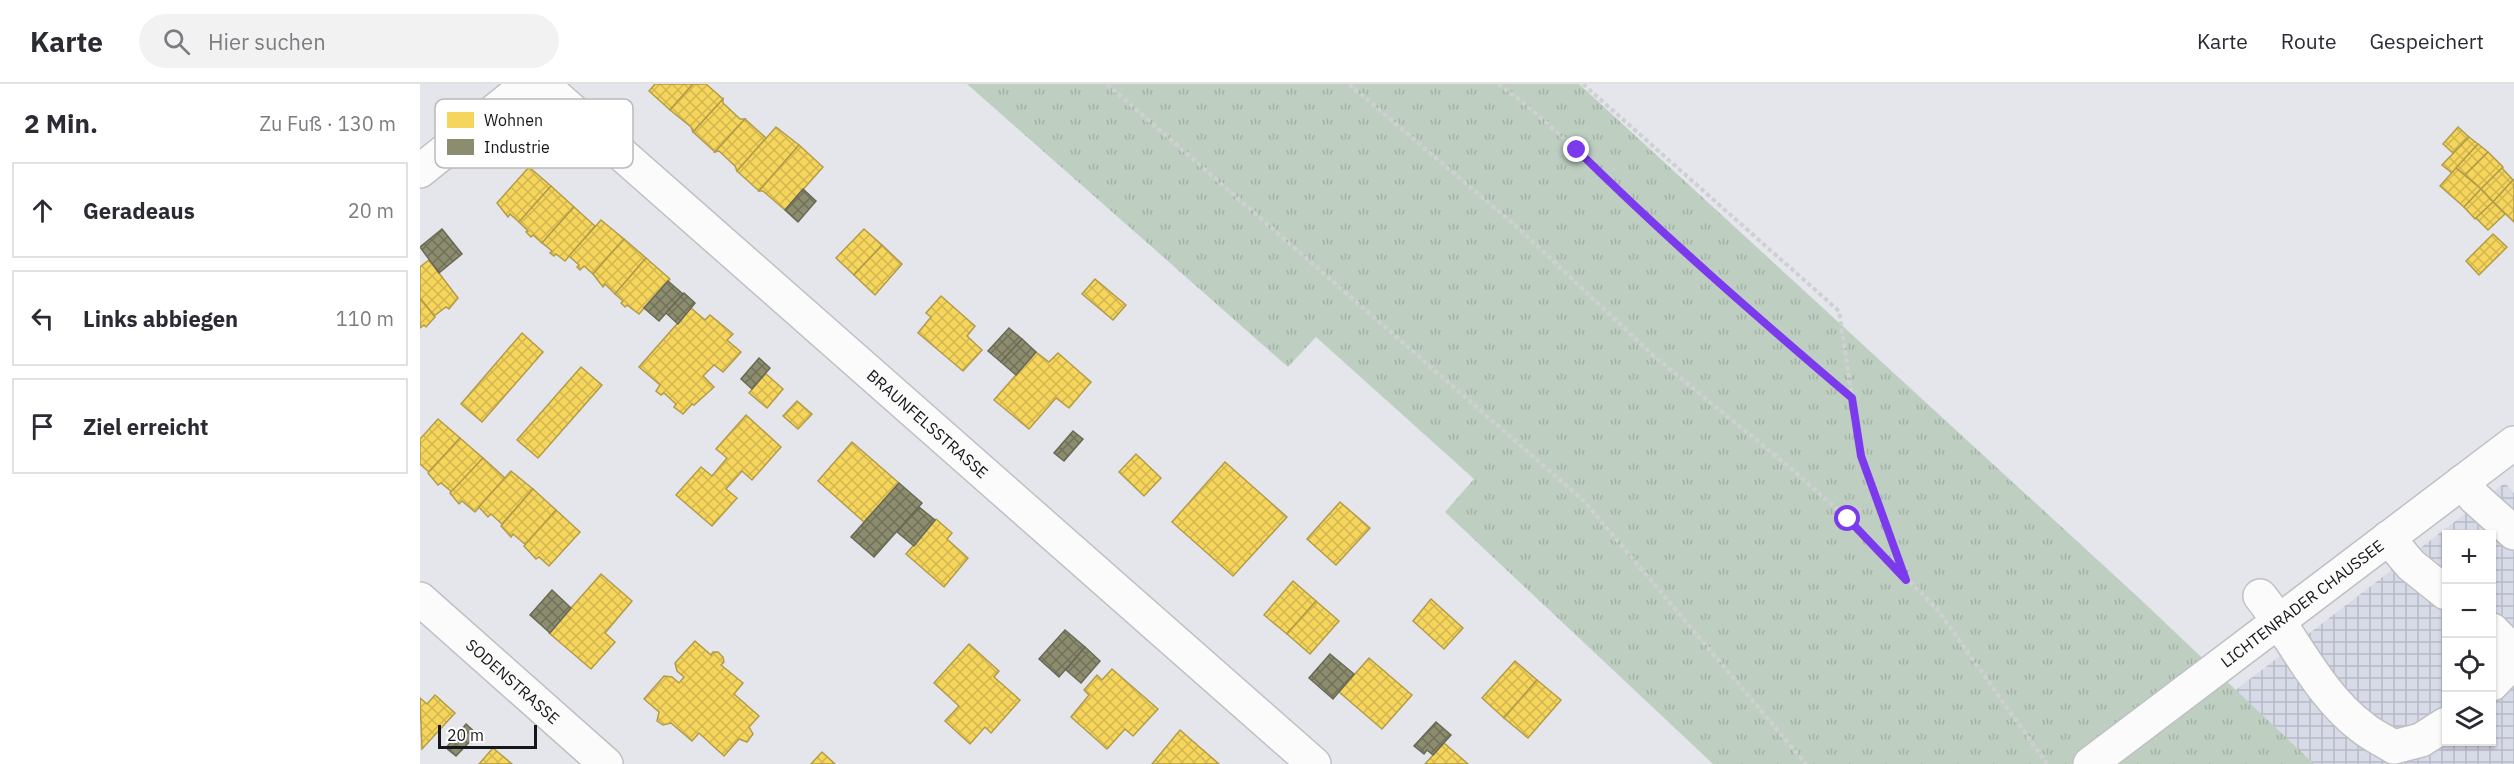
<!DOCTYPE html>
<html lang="de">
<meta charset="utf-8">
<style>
:root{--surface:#fff;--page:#f2f2f3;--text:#2b2b33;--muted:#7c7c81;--line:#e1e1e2}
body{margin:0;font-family:"IBM Plex Sans",sans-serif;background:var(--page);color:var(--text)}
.controls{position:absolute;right:18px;bottom:18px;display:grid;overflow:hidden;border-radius:0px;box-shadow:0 2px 4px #0004}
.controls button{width:54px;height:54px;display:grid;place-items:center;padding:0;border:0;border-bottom:2px solid var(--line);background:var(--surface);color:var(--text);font:30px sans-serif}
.scale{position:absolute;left:18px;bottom:15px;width:99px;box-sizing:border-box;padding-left:6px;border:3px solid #16171b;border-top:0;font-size:16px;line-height:21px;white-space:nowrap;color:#16171b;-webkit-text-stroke:4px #fff;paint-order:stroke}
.stop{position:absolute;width:18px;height:18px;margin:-14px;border:4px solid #7c3aed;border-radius:50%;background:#fff}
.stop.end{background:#7c3aed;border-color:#fff;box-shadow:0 2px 6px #0008}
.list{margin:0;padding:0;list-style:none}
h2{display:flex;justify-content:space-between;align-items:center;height:78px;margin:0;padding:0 24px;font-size:26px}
h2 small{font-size:20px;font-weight:400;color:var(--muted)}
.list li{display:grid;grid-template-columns:39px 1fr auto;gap:18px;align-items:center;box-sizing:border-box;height:96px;margin:0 12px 12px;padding:0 12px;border:2px solid var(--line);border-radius:0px}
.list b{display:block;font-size:22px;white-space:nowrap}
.list em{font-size:20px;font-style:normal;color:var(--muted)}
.icon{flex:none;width:33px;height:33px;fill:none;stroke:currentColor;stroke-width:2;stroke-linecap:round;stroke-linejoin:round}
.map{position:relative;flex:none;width:2094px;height:680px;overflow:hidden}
header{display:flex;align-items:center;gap:36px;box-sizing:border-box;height:84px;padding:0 30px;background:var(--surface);border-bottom:2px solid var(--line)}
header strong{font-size:28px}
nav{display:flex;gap:33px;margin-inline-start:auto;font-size:21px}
.search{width:420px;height:54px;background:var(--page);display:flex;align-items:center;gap:15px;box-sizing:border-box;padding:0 21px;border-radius:33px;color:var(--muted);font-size:22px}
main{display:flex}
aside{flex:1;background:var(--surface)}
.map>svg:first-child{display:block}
.industrial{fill:url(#industrial-grid);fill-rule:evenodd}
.grass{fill:url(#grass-tufts)}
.homes{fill:url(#homes-cross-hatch);stroke:#b39c48;stroke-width:1.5}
.industry{fill:url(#industry-cross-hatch);stroke:#696955;stroke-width:1.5}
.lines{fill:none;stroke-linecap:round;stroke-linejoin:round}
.minor-casing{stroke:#bec0c4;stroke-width:36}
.path{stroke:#cfd0d2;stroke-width:4;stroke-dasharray:4.5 3;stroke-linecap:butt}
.minor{stroke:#fbfbfc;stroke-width:33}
.route{stroke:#7c3aed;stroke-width:8}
.labels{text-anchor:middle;stroke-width:6;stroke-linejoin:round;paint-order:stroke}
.street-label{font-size:16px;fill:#16171b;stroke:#fff}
.key{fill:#fff;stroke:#b9b9bb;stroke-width:1.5}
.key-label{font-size:16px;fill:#16171b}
</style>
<header>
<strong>Karte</strong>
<div class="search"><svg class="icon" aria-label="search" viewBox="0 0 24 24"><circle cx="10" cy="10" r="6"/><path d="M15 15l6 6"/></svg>Hier suchen</div>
<nav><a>Karte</a><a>Route</a><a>Gespeichert</a></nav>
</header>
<main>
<aside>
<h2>2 Min.<small>Zu Fuß · 130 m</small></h2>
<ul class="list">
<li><svg class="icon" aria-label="ahead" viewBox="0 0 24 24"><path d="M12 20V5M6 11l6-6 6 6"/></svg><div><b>Geradeaus</b></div><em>20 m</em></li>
<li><svg class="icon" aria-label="left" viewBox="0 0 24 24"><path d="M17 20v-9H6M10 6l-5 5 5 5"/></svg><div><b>Links abbiegen</b></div><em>110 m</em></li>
<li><svg class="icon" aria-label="arrive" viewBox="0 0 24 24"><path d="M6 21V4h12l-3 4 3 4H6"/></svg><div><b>Ziel erreicht</b></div></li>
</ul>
</aside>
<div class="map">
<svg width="2094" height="680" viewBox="0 0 2094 680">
<defs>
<pattern id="industrial-grid" width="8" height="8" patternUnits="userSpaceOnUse" patternTransform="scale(1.5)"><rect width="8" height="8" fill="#d7dae7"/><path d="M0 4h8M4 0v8" fill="none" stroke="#b8bac6"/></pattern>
<pattern id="grass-tufts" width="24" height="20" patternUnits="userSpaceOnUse" patternTransform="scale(1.5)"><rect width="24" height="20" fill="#becfc2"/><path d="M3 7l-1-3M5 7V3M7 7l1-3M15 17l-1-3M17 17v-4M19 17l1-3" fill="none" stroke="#a3b1a6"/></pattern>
<pattern id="homes-cross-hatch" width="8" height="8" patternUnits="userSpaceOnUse" patternTransform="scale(1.5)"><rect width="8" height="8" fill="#f6d55c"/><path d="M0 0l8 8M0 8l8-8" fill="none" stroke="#d2b64f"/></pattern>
<pattern id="industry-cross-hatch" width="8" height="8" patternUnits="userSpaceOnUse" patternTransform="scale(1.5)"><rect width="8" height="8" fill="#8c8c6e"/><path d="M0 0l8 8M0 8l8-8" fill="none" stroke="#71715a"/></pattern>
</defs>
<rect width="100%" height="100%" fill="#e4e6ec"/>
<path class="industrial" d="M2085,399l9,10v271h-211l-74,-69zM2026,450h46v208h-46z"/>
<polygon class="grass" points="547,0 1159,0 1719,514 1894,680 1293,680 1025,428 1054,395 896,253 868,283"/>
<g class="homes">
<polygon points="235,0 273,0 250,26 229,7"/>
<polygon points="273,0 286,0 303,15 273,48 271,43 250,26"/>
<polygon points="303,15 303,19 320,35 325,35 295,68 273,48"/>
<polygon points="325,35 346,54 317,87 315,82 299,67 295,68"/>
<polygon points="356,43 379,61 339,107 317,87"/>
<polygon points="2038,43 2049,53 2033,69 2023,60"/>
<polygon points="2049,53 2058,60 2032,89 2022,81"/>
<polygon points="2058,60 2068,68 2045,91 2036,84"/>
<polygon points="379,61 403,83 365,126 343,107 339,107"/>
<polygon points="2068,68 2083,83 2061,105 2045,91"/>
<polygon points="109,83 131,102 99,138 90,130 88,133 77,119"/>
<polygon points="2036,84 2061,105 2044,123 2020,102"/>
<polygon points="2082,84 2093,96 2073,118 2061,105"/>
<polygon points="2093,96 2094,96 2094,138 2073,118"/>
<polygon points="131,102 154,123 122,159 113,151 111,153 106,148 108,147 99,138"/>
<polygon points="2061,105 2073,118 2055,135 2044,123"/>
<polygon points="2073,118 2085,130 2068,146 2056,134"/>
<polygon points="154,123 175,142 145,177 136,170 134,172 130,169 132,167 122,159"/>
<polygon points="181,136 204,155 173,190 164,182 160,186 157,183 159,181 149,172"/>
<polygon points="444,145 462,161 434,191 416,174"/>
<polygon points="2073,150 2087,163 2059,191 2046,177"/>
<polygon points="204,155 226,174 195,210 185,200 183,203 173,190"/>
<polygon points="462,161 482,180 455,211 434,191"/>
<polygon points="226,174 250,195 219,230 207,221 205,223 201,219 203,217 195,210"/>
<polygon points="9,176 38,214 29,225 26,223 14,232 0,214 0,183"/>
<polygon points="675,195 706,221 693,236 662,210"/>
<polygon points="521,212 555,242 547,252 562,266 543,287 498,249 511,233 506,229"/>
<polygon points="0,214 15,233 6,243 4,241 0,244"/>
<polygon points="271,224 285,236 290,231 313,250 307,256 321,268 303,288 294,281 283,292 294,303 274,321 272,320 263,330 254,323 256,320 244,309 241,311 236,307 240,301 219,283"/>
<polygon points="102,249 123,268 62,338 41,320"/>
<polygon points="616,268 629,278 638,269 671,298 649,324 636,314 609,345 574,316"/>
<polygon points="161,283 182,301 118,374 97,356"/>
<polygon points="345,289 363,305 347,324 329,309"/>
<polygon points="377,317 392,330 378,345 363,332"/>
<polygon points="326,331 361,363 332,396 322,387 306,405 317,414 292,442 256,411 281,383 292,392 307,374 296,365"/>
<polygon points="18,335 40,354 9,388 0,380 0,355"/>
<polygon points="40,354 63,374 32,408 21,399 18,401 8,389"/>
<polygon points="432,358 479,399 444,438 398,397"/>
<polygon points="716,370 741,394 724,412 699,388"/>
<polygon points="63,374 85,394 55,428 42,417 39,420 30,409"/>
<polygon points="805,378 867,433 813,492 752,438"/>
<polygon points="91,387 113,405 82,440 71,430 68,433 59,423"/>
<polygon points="113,405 136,426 106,461 93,450 91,453 81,442"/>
<polygon points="920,418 950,444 916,481 887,455"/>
<polygon points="136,426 160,448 129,482 119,473 116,475 104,462"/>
<polygon points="516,435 532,449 527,455 548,474 524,503 486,470"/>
<polygon points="181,490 212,517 185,549 195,558 171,585 129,549"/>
<polygon points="873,497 896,517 867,550 844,531"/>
<polygon points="1011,515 1043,544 1024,565 993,537"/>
<polygon points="896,517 919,537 890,570 867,550"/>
<polygon points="275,557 291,571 293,568 298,568 303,573 304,578 301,581 323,599 314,610 339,632 329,643 333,650 327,658 319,655 304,672 279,649 272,657 251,639 243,641 237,637 239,628 224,615 244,592 252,593 259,599 264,593 257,587 255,579"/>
<polygon points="549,560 579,587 574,593 600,616 571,649 565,643 550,660 525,637 539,622 514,599"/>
<polygon points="949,574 992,611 962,645 919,608"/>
<polygon points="1095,577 1117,596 1084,634 1062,614"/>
<polygon points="692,585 738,625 713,652 705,645 687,665 651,633 669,611 664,606 677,591 682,596"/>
<polygon points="1117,596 1141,616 1108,654 1084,634"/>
<polygon points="15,611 35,629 2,665 0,614 7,620"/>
<polygon points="760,646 799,680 732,680"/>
<polygon points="1024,659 1048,680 1005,680"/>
<polygon points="73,664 92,680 59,680"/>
<polygon points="402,668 415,680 391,680"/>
</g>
<g class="industry">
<polygon points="383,105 396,117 378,138 365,126"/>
<polygon points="22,145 42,170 19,189 0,163"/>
<polygon points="248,197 263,210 239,237 224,224"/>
<polygon points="264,209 275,219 258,240 246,229"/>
<polygon points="589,244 602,255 581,278 568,267"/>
<polygon points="602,255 616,268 596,291 581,278"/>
<polygon points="339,274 350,284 332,305 321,295"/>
<polygon points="653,347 663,355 644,377 634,369"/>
<polygon points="479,399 502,419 454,473 431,453"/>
<polygon points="499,423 515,436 494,462 477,448"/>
<polygon points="132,506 151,524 130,549 110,531"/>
<polygon points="645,546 665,563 639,593 619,575"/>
<polygon points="665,563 680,577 661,599 646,586"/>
<polygon points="910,570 934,590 913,615 889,594"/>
<polygon points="1016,638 1031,651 1013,671 1007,666 1004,670 994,662"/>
<polygon points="46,640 57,650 36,672 26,664"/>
</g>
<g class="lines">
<g class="minor-casing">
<g id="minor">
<path id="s1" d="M122,0l772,680"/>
<polyline points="0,87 108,0"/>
<polyline points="2042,398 2055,414 2094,449"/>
<polyline points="1968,454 1991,481 2026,509"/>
<path d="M1840,512c34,42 58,98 102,131 9,8 21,13 32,20l27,-7 25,-16"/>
<path id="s2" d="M0,515l186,165"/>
<polyline points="2072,546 2094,568"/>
<polyline points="2072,600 2094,577"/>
<path id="s3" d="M1670,680l424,-321"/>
</g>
</g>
<g class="path">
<polyline points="687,0 1164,417 1386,680"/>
<polyline points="929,0 1096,142 1236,274 1367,381 1428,435 1517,525 1627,680"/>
<path d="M1078,0c49,34 89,78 132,119 71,68 147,131 222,195"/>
<polyline points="1163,0 1419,227 1441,372 1485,492"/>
</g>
<use href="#minor" class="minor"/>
</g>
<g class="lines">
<path class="route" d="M1157,66c88,87 181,168 275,248l9,58 45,124 -58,-61"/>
</g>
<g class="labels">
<g class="street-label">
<text dy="6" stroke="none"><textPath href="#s1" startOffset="514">BRAUNFELSSTRASSE</textPath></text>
<text dy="6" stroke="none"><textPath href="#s3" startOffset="266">LICHTENRADER CHAUSSEE</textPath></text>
<text dy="6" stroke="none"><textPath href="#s2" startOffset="124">SODENSTRASSE</textPath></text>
</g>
</g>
<rect x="15" y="15" width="198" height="69" rx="9" class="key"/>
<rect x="27" y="28" width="27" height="16" fill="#f6d55c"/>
<rect x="27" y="55" width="27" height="16" fill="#8c8c6e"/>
<g class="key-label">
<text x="64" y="42">Wohnen</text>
<text x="64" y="69">Industrie</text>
</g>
</svg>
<div class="controls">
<button>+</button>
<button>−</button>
<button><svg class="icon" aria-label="locate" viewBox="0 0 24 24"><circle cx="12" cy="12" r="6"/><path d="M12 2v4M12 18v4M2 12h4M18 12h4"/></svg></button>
<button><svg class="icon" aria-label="layers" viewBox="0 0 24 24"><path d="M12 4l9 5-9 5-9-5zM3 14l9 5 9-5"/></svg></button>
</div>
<div class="scale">20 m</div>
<div class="stop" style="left:1428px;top:435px"></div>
<div class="stop end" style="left:1157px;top:66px"></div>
</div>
</main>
